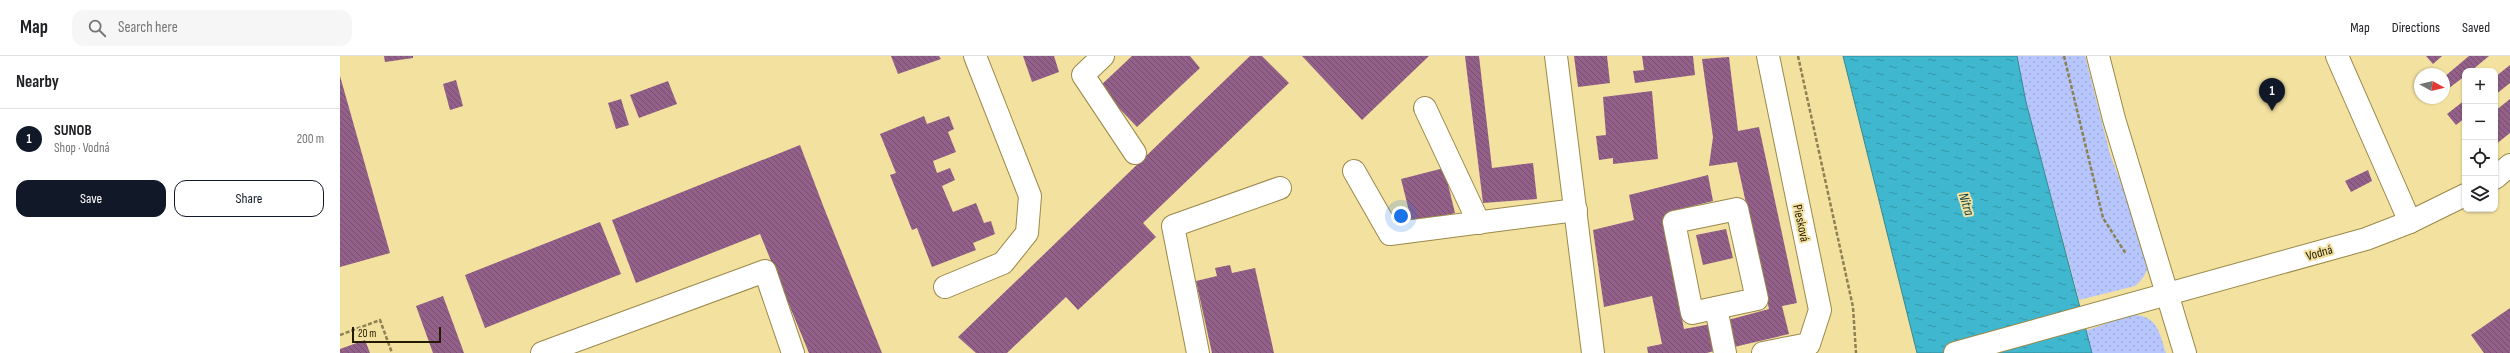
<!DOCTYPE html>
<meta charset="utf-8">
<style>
:root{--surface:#fff;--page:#f6f6f6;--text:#202124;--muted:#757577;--line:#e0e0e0;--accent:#111827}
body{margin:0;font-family:"Sofia Sans Condensed",sans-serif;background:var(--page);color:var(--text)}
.controls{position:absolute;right:12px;top:12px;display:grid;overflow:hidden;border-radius:8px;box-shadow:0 1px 3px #0004}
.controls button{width:36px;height:36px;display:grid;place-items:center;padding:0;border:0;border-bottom:1px solid var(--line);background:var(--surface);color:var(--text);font:20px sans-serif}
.compass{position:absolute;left:2074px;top:12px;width:36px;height:36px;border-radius:50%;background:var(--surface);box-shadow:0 1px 3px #0004;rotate:98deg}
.scale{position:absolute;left:12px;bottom:10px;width:89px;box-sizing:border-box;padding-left:4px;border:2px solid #221b02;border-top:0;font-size:11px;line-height:14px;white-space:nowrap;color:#221b02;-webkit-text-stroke:3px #f3e1a0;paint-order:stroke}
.you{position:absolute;left:1061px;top:160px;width:14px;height:14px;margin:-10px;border:3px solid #fff;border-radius:50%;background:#1a73e8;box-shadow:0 0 0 6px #1a73e833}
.badge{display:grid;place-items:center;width:26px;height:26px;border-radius:50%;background:var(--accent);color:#fff;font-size:13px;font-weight:700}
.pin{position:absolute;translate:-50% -33px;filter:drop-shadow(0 1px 2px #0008)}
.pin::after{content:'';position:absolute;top:21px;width:14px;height:12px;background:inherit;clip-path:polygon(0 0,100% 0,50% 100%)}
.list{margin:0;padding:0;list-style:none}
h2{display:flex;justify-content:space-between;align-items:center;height:52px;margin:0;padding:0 16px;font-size:17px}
h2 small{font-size:13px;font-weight:400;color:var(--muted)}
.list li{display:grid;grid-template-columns:26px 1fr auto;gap:12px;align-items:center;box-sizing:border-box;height:60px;padding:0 16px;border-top:1px solid var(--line)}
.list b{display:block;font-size:15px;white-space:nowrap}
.list p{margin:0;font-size:13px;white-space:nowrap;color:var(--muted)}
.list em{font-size:13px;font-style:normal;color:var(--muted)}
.actions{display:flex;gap:8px;padding:12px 16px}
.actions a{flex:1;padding:9px 0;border:1px solid var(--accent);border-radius:12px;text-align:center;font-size:14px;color:var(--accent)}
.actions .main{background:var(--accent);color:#fff}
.icon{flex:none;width:22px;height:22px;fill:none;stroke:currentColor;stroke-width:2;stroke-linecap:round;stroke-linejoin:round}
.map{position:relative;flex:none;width:2170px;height:297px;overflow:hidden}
header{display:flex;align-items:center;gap:24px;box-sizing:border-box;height:56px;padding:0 20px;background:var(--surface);border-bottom:1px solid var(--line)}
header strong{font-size:19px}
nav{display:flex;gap:22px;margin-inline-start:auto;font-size:14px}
.search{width:280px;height:36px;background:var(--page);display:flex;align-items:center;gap:10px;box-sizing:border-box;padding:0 14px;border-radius:12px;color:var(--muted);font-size:15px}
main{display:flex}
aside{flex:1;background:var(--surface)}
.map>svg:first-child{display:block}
.grass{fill:url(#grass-dots)}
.water{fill:url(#water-ripples);stroke:#368892}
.building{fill:url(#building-back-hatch)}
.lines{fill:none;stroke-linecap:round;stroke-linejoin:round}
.minor-casing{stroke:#9a894a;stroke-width:24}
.path{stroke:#8d8053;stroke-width:2.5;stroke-dasharray:4 2;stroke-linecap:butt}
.minor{stroke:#fff;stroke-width:22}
.labels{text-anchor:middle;stroke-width:4;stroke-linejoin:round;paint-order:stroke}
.street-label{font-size:13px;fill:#221b02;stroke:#f3e1a0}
.water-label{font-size:14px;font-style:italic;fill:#033b45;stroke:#f3e1a0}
</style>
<header>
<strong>Map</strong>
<div class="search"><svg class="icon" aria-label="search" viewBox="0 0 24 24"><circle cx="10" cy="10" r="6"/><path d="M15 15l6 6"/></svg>Search here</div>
<nav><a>Map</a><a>Directions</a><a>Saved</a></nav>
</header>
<main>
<aside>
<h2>Nearby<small></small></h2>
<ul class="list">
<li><span class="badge">1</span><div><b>SUNOB</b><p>Shop · Vodná</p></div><em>200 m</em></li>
</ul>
<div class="actions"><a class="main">Save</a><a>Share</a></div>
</aside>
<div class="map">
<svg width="2170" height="297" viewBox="0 0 2170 297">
<defs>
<pattern id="grass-dots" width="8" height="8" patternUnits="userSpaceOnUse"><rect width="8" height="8" fill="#b8c6fe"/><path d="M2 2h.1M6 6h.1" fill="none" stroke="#9eaad8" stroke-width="1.8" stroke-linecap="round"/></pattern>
<pattern id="water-ripples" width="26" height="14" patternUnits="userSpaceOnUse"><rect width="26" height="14" fill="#3fb7cf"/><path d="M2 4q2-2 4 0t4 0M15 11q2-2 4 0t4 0" fill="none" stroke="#3494a6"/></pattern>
<pattern id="building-back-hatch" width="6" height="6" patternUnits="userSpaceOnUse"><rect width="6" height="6" fill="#926088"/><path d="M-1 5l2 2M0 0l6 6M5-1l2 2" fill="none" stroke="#774e6d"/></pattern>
</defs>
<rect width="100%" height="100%" fill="#f3e1a0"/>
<g class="grass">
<path d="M1677,0h68l25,98 38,102c2,12 -3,22 -13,30l-56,14 -53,-198z"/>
<path d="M1790,259c27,-1 29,16 36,38h-74l-7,-22z"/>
</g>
<polygon class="water" points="1503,0 1677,0 1686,46 1752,297 1577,297"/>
<g class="building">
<polygon points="44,0 73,0 73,2 45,6"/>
<polygon points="551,0 599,0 601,3 558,18"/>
<polygon points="683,0 714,0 719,16 692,26"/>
<polygon points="792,0 850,0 860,12 797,71 759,31"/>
<polygon points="910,0 922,0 949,27 803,167 816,181 738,254 726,241 667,297 636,297 618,281"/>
<polygon points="962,0 1089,0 1022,64"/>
<polygon points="1125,0 1139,0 1152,112 1193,107 1197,143 1143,147"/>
<polygon points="1234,0 1267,0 1270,27 1238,31"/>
<polygon points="1302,0 1353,0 1355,19 1295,27 1293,15 1304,14"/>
<polygon points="2086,0 2102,0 2093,8"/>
<polygon points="2129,0 2149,0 2131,15 2125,15 2125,20 2109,32 2104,26 2104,21"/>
<polygon points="1389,1 1398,75 1419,71 1457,247 1442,250 1449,278 1394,291 1388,264 1429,253 1397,106 1369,110 1373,81 1362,3"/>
<polygon points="2170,9 2170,27 2155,39 2155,21"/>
<polygon points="0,20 50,197 0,211"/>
<polygon points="116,24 123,50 110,54 103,28"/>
<polygon points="328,25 337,48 299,62 290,39"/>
<polygon points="1312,35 1318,103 1273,108 1273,102 1259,104 1256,80 1266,79 1263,41"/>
<polygon points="281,43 289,69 276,73 268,47"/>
<polygon points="2170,43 2170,77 2155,89 2155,55"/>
<polygon points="2125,44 2125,62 2116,69 2107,58"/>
<polygon points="584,60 587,68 609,60 614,73 608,76 616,96 593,105 597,117 610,112 615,124 602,130 613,156 636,147 644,167 651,165 655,178 633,187 636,194 592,211 577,172 572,174 550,119 556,117 540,78"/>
<polygon points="460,89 484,152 542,297 469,297 420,178 296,227 272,164"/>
<polygon points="1104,112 1115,157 1072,167 1061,123"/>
<polygon points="2028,114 2032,125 2011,136 2005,125"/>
<polygon points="1368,119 1373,145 1332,155 1322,164 1344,273 1371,268 1377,294 1367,297 1308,297 1307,291 1322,288 1312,240 1264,251 1253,174 1294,164 1289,139"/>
<polygon points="260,166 281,218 145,272 125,219"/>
<polygon points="1386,173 1393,202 1363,209 1356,179"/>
<polygon points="890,209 892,217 915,212 934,297 872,297 856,225 877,220 875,212"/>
<polygon points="103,240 113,267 124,297 93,297 76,250"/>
<polygon points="2170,252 2170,297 2144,297 2131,279"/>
<polygon points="25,284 30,297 0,297 0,293"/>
</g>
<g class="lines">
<g class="minor-casing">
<g id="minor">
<polyline points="763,0 743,19 795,97"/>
<polyline points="1216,0 1253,297"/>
<polyline points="1758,0 1774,63 1845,297"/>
<polyline points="1997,0 2070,166"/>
<polyline points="1085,52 1139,167"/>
<polyline points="1014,115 1050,178 1236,154"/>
<polyline points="2155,122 2170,109"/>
<polygon points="1397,153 1417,243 1352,257 1334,166"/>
<polyline points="605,231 663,207 687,177 690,140 635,0"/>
<polyline points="1376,252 1385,297"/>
<polyline points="202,297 425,215 453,297"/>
<polyline points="858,297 833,170 940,132"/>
<polyline points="1423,297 1469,288 1480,254 1428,0"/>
<polyline points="1615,297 2026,183 2070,166 2125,139"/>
</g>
</g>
<g class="path">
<polyline points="1458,0 1513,251 1516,297"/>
<polyline points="1724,0 1763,162 1786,198"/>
<polyline points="0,279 40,264 52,297"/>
</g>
<use href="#minor" class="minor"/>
</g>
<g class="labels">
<g class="street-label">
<text transform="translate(1462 167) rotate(78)" y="5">Piesková</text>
<text transform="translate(1979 196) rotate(-16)" y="5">Vodná</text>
</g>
<g class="water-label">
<text transform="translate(1627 148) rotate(73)" y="5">Nitra</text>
</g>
</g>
</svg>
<div class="controls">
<button>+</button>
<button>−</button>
<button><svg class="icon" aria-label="locate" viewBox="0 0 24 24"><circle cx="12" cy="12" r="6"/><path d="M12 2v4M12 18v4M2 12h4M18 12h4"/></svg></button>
<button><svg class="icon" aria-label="layers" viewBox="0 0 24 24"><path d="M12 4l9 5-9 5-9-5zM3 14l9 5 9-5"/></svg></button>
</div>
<svg class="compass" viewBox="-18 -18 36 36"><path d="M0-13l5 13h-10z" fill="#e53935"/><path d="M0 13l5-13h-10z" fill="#757577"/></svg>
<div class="scale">20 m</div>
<div class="you"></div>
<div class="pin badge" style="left:1932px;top:55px">1</div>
</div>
</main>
